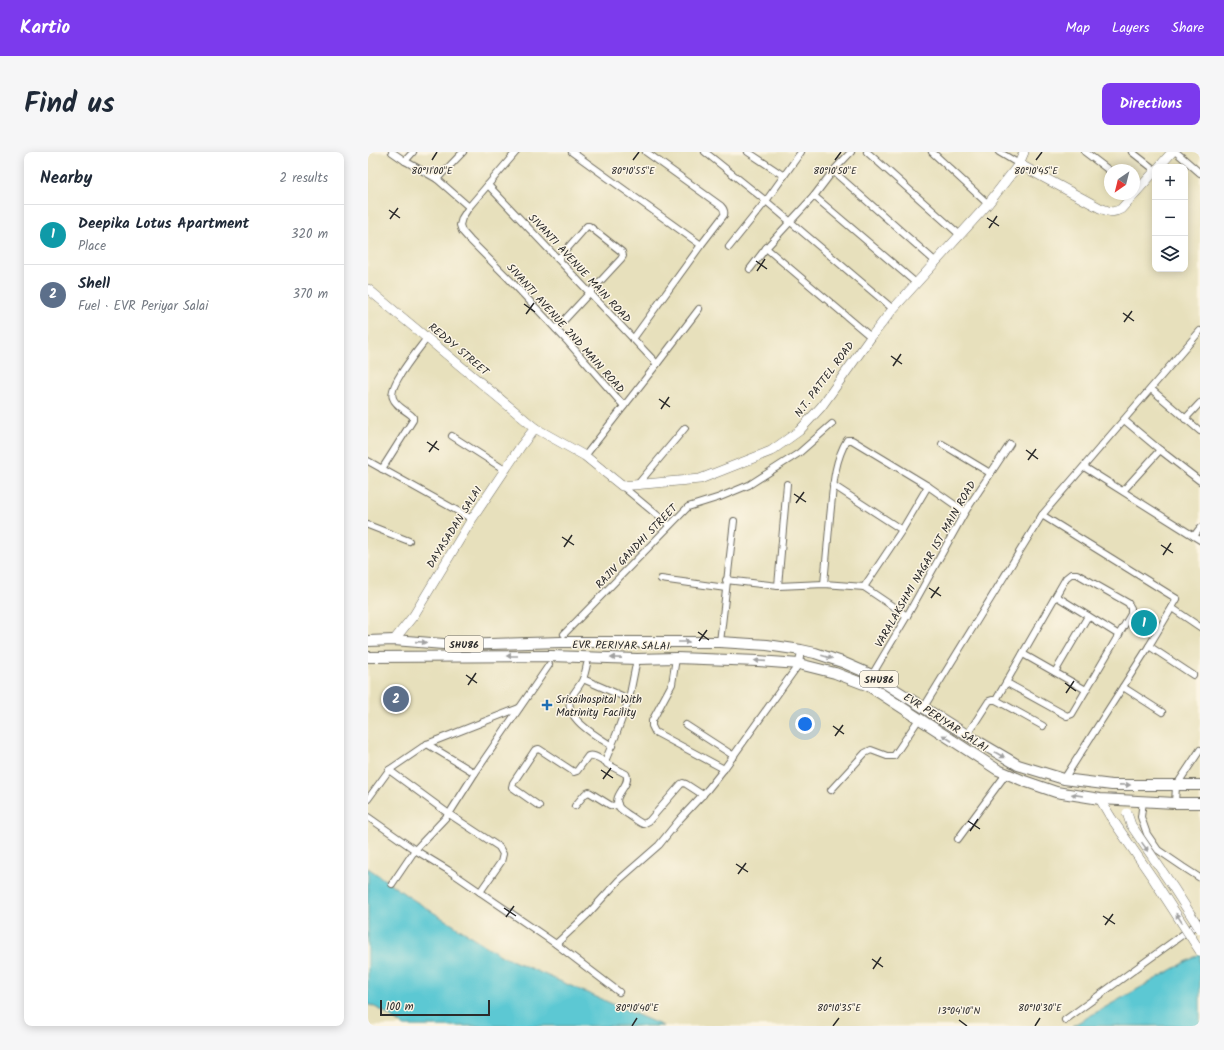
<!DOCTYPE html>
<meta charset="utf-8">
<style>
:root{--surface:#fff;--page:#f6f6f7;--text:#1f2937;--muted:#747a83;--line:#e0e1e3;--accent:#7c3aed}
body{margin:0;font-family:Kalam,sans-serif;background:var(--page);color:var(--text)}
.controls{position:absolute;right:12px;top:12px;display:grid;overflow:hidden;border-radius:8px;box-shadow:0 2px 10px #0003}
.controls button{width:36px;height:36px;display:grid;place-items:center;padding:0;border:0;border-bottom:1px solid var(--line);background:var(--surface);color:var(--text);font:20px sans-serif}
.compass{position:absolute;left:736px;top:12px;width:36px;height:36px;border-radius:50%;background:var(--surface);box-shadow:0 2px 10px #0003;rotate:215deg}
.scale{position:absolute;left:12px;bottom:10px;width:110px;box-sizing:border-box;padding-left:4px;border:2px solid #2b2b2b;border-top:0;font-size:11px;line-height:14px;white-space:nowrap;color:#2b2b2b;-webkit-text-stroke:3px #fcf5e5;paint-order:stroke}
.you{position:absolute;left:437px;top:572px;width:14px;height:14px;margin:-10px;border:3px solid #fff;border-radius:50%;background:#1a73e8;box-shadow:0 0 0 6px #1a73e833}
.badge{display:grid;place-items:center;width:26px;height:26px;border-radius:50%;background:var(--accent);color:#fff;font-size:13px;font-weight:700}
.pin{position:absolute;translate:-50% -50%;border:2px solid #fff;box-shadow:0 1px 4px #0006}
.list{margin:0;padding:0;list-style:none}
h2{display:flex;justify-content:space-between;align-items:center;height:52px;margin:0;padding:0 16px;font-size:17px}
h2 small{font-size:13px;font-weight:400;color:var(--muted)}
.list li{display:grid;grid-template-columns:26px 1fr auto;gap:12px;align-items:center;box-sizing:border-box;height:60px;padding:0 16px;border-top:1px solid var(--line)}
.list b{display:block;font-size:15px;white-space:nowrap}
.list p{margin:0;font-size:13px;white-space:nowrap;color:var(--muted)}
.list em{font-size:13px;font-style:normal;color:var(--muted)}
.icon{flex:none;width:22px;height:22px;fill:none;stroke:currentColor;stroke-width:2;stroke-linecap:round;stroke-linejoin:round}
.map{position:relative;flex:none;width:832px;height:874px;overflow:hidden;border-radius:8px}
header{display:flex;align-items:center;gap:24px;box-sizing:border-box;height:56px;padding:0 20px;background:var(--accent);color:#fff}
header strong{font-size:19px}
nav{display:flex;gap:22px;margin-inline-start:auto;font-size:14px}
.intro{display:flex;align-items:center;justify-content:space-between;box-sizing:border-box;height:96px;padding:0 24px}
h1{margin:0;font-size:28px}
.button{padding:10px 18px;border-radius:8px;background:var(--accent);color:#fff;font-size:14px;font-weight:700}
main{display:flex;gap:24px;padding:0 24px}
aside{flex:1;background:var(--surface);border-radius:8px;box-shadow:0 2px 10px #0003}
.map>svg:first-child{display:block}
.water{fill:#5cc8d3;stroke:#447a7f}
.lines{fill:none;stroke-linecap:round;stroke-linejoin:round}
.street-casing{stroke:#6d6a5e;stroke-width:8}
.secondary-casing{stroke:#6d6a5e;stroke-width:10}
.primary-casing{stroke:#6d6a5e;stroke-width:12}
.street{stroke:#fff;stroke-width:6}
.secondary{stroke:#fff;stroke-width:9}
.primary{stroke:#fff;stroke-width:10}
.secondary-bridge-casing{stroke:#6d6a5e;stroke-width:10;stroke-linecap:butt}
.secondary-bridge{stroke:#fff;stroke-width:9}
.oneway{fill:#a0a0a0}
.ticks{fill:none;stroke:#2b2b2b;stroke-width:1.5}
.poi-dot{fill:#1f6fb2;stroke:#fcf5e5;stroke-width:1.5}
.labels{text-anchor:middle;stroke-width:3;stroke-linejoin:round;paint-order:stroke}
.shield{fill:#fcf5e5;stroke:#6a6863;stroke-width:1}
.shield-label{font-size:10px;font-weight:bold;fill:#2b2b2b}
.street-label{font-size:11px;fill:#2b2b2b;stroke:#fcf5e5}
.poi-label{font-size:11px;fill:#2b2b2b;stroke:#fcf5e5;text-anchor:start}
.ticks-label{font-size:10px;text-anchor:middle;fill:#2b2b2b;stroke:#fcf5e5;stroke-width:3;stroke-linejoin:round;paint-order:stroke}
</style>
<header>
<strong>Kartio</strong>
<nav><a>Map</a><a>Layers</a><a>Share</a></nav>
</header>
<div class="intro"><h1>Find us</h1><a class="button">Directions</a></div>
<main>
<aside>
<h2>Nearby<small>2 results</small></h2>
<ul class="list">
<li><span class="badge" style="background:#0f9aa8">1</span><div><b>Deepika Lotus Apartment</b><p>Place</p></div><em>320 m</em></li>
<li><span class="badge" style="background:#5c6f8a">2</span><div><b>Shell</b><p>Fuel · EVR Periyar Salai</p></div><em>370 m</em></li>
</ul>
</aside>
<div class="map">
<svg width="832" height="874" viewBox="0 0 832 874">
<rect width="100%" height="100%" fill="#fcf5e5"/>
<filter id="ink" filterUnits="userSpaceOnUse"><feTurbulence type="fractalNoise" baseFrequency=".025" numOctaves="2"/><feDisplacementMap in="SourceGraphic" scale="8" xChannelSelector="R" yChannelSelector="G"/><feConvolveMatrix kernelMatrix="1 2 1 2 8 2 1 2 1" color-interpolation-filters="sRGB"/></filter>
<filter id="wash" filterUnits="userSpaceOnUse"><feTurbulence type="fractalNoise" baseFrequency=".012" numOctaves="4" result="noise"/><feDisplacementMap in="SourceGraphic" scale="16" xChannelSelector="R" yChannelSelector="G"/><feGaussianBlur stdDeviation="0.9" result="paint"/><feColorMatrix in="noise" values="0 0 0 0 0 0 0 0 0 0 0 0 0 0 0 0 0 1.4 0 .05"/><feComposite in="paint" operator="in"/></filter>
<g filter="url(#wash)">
<rect width="100%" height="100%" fill="#e7e0bc"/>
<g class="water">
<polygon points="0,716 41,745 134,804 295,874 37,874 11,857 0,852"/>
<polygon points="832,802 832,874 704,874"/>
</g>
</g>
<g filter="url(#ink)">
<g class="lines">
<g class="street-casing">
<g id="street">
<polyline points="24,0 37,9 69,27 101,55"/>
<polyline points="148,0 101,55 94,66 92,73 94,79 102,88 141,127 200,190 256,254"/>
<polyline points="204,0 333,93"/>
<polyline points="337,0 398,49 525,157"/>
<polyline points="380,0 416,24"/>
<polyline points="499,0 592,83"/>
<polyline points="564,0 620,52"/>
<polyline points="631,0 651,12"/>
<polyline points="717,0 742,19"/>
<polyline points="764,0 787,18"/>
<polyline points="808,0 832,21"/>
<polyline points="37,9 45,0"/>
<polyline points="465,19 568,110"/>
<polyline points="69,27 95,0"/>
<polyline points="120,33 289,212"/>
<polyline points="446,44 548,131"/>
<polyline points="361,95 398,49 433,0"/>
<polyline points="398,96 503,185"/>
<polyline points="382,117 398,96 446,44 465,19 483,0"/>
<polyline points="188,177 253,107 255,104 254,100 221,74 219,74 190,107"/>
<path d="M265,187l68,-94 23,-30c1,-4 0,-6 -3,-9l-75,-54"/>
<polyline points="783,237 832,279"/>
<polyline points="817,267 832,251"/>
<polyline points="756,268 792,298"/>
<polyline points="84,284 137,318"/>
<polyline points="574,292 622,321"/>
<polyline points="217,304 289,212 331,157"/>
<polyline points="0,309 104,367"/>
<polyline points="716,315 832,388"/>
<path d="M14,317l31,-49v-3l-2,-2c-6,-5 -16,-10 -18,-17 -6,-12 27,-50 34,-60"/>
<polyline points="270,332 317,276"/>
<polyline points="465,333 534,378"/>
<polyline points="254,334 301,373"/>
<polyline points="755,339 792,298 832,329"/>
<polyline points="674,363 809,447 781,494 696,627"/>
<polyline points="0,373 41,389"/>
<polyline points="826,384 832,376"/>
<polyline points="293,427 358,436"/>
<polyline points="358,428 410,434 456,432 496,435 539,464"/>
<path d="M456,432c2,-22 4,-45 6,-67 3,-26 3,-54 17,-77h5l76,46 37,26"/>
<polyline points="410,434 419,332"/>
<polyline points="496,435 534,378 560,334"/>
<polyline points="688,444 751,483"/>
<polyline points="804,456 832,475"/>
<polyline points="196,482 320,355 352,345 381,333 431,301 464,272"/>
<polyline points="352,490 366,369"/>
<polyline points="781,494 825,523"/>
<polyline points="655,502 718,538"/>
<polyline points="308,506 304,532 284,569 284,574 287,580 356,617"/>
<path d="M269,507l-8,40 -13,36 -10,24v3l1,2 19,10c6,11 -15,21 -7,33 2,3 7,6 10,8 5,3 9,7 14,9l6,-3 32,-37 2,-1 3,1 17,11"/>
<path d="M219,512c-1,5 -2,10 -4,15 -3,7 -10,14 -13,21 -5,19 28,37 42,46"/>
<polyline points="687,520 720,464"/>
<polyline points="504,523 539,464 597,360 642,292"/>
<polyline points="215,527 261,547"/>
<polyline points="755,535 794,560"/>
<polyline points="628,548 698,426 703,422 709,422 760,451 763,456 763,462 704,562 699,564 639,531"/>
<polyline points="556,555 674,363 832,179"/>
<polyline points="318,573 366,604"/>
<polyline points="599,583 621,549 624,548 628,548 675,574"/>
<polyline points="59,592 107,621"/>
<polyline points="21,618 81,662 131,695 135,702 133,710 112,740"/>
<polyline points="463,638 497,601 503,598 519,604 526,604 551,567"/>
<polyline points="0,647 21,618 59,592 151,556"/>
<polyline points="775,649 773,665 779,682 790,698 815,715 832,726"/>
<polyline points="807,651 808,634 832,598"/>
<path d="M171,654l-27,-19 1,-4 22,-33 4,-1 35,23 3,-1 11,-15c6,-2 12,3 18,6"/>
<polyline points="207,654 217,642 221,640 242,653 245,654 250,652"/>
<polyline points="0,665 47,698 80,718 188,792 251,840"/>
<polyline points="590,687 638,622"/>
<polyline points="24,732 47,698 81,662 107,621 181,513"/>
<polyline points="188,792 220,762 251,728 291,693 312,667 340,637 356,617 431,512 433,498"/>
<polyline points="697,868 832,770"/>
</g>
</g>
<g class="secondary-casing">
<g id="secondary">
<path d="M651,12l81,44c8,3 12,6 21,1l34,-38"/>
<polyline points="791,15 804,0"/>
<polyline points="0,137 167,276 217,304 254,334 332,327 403,299 431,279 453,255 503,185 525,157 620,52 651,12 656,0"/>
<polyline points="26,488 46,463 104,367 153,294 167,276"/>
<polyline points="732,647 742,664"/>
</g>
</g>
<g class="primary-casing">
<g id="primary">
<polyline points="0,489 26,488 88,493 193,490 352,490 399,493 433,498 447,501 474,510 504,523 599,583 650,613 696,627 744,633 832,633"/>
<polyline points="0,505 183,504 269,507 308,506 390,509 431,512 467,521 501,534 630,618 656,629 688,640 732,647 807,651 832,651"/>
</g>
</g>
<use href="#street" class="street"/>
<use href="#secondary" class="secondary"/>
<use href="#primary" class="primary"/>
<g class="secondary-bridge-casing">
<g id="secondary-bridge">
<polyline points="759,661 763,673 805,735 832,777"/>
<polyline points="742,664 786,728 832,799"/>
</g>
</g>
<use href="#secondary-bridge" class="secondary-bridge"/>
</g>
<defs><path id="oneway-solid" d="M-6-.8H1V-3.2L6.5 0L1 3.2V.8H-6Z"/></defs>
<g class="oneway">
<use href="#oneway-solid" transform="translate(53 490) rotate(4)"/>
<use href="#oneway-solid" transform="translate(316 490)"/>
<use href="#oneway-solid" transform="translate(144 504) rotate(180)"/>
<use href="#oneway-solid" transform="translate(459 505) rotate(17)"/>
<use href="#oneway-solid" transform="translate(248 506) rotate(-179)"/>
<use href="#oneway-solid" transform="translate(392 509) rotate(-176)"/>
<use href="#oneway-solid" transform="translate(579 586) rotate(-147)"/>
<use href="#oneway-solid" transform="translate(632 603) rotate(30)"/>
<use href="#oneway-solid" transform="translate(757 633) rotate(1)"/>
<use href="#oneway-solid" transform="translate(709 643) rotate(-171)"/>
<use href="#oneway-solid" transform="translate(777 695) rotate(55)"/>
<use href="#oneway-solid" transform="translate(811 766) rotate(-123)"/>
</g>
</g>
<path class="ticks" d="M64,8l5,-8M265,8l6,-8M467,8l6,-8M668,8l6,-8M21,58l11,8M619,66l12,8M22,67l8,-11M621,76l8,-12M388,109l11,8M389,119l8,-12M156,152l11,8M755,161l11,8M158,162l8,-11M756,170l8,-11M523,204l11,8M525,214l8,-12M291,247l11,8M293,257l8,-12M59,290l12,8M658,298l12,9M61,300l8,-11M660,308l8,-11M426,342l12,8M428,351l8,-11M194,385l12,8M793,393l12,8M196,395l8,-12M795,403l8,-12M561,436l12,8M563,446l8,-11M330,480l11,8M331,489l8,-11M98,523l11,8M697,531l11,8M100,533l8,-12M698,541l8,-12M465,574l11,8M467,584l8,-11M233,618l12,8M235,627l8,-11M600,669l12,8M602,679l8,-12M368,712l12,8M370,722l8,-11M136,756l12,8M735,764l12,8M138,765l8,-11M737,773l8,-11M504,807l11,8M505,817l8,-12M591,868l8,6M264,874l5,-8M465,874l6,-8M667,874l5,-8"/>
<path class="poi-dot" d="M177 547h4v4h4v4h-4v4h-4v-4h-4v-4h4z"/>
<g class="labels">
<g class="shield">
<rect x="77" y="484" width="38" height="16" rx="3"/>
<rect x="492" y="519" width="38" height="16" rx="3"/>
</g>
<g class="shield-label">
<text x="96" y="496">SHU86</text>
<text x="511" y="531">SHU86</text>
</g>
<g class="street-label">
<text transform="translate(212 116) rotate(47)" y="4">SIVANTI AVENUE MAIN ROAD</text>
<text transform="translate(198 176) rotate(48)" y="4">SIVANTI AVENUE 2ND MAIN ROAD</text>
<text transform="translate(91 197) rotate(40)" y="4">REDDY STREET</text>
<text transform="translate(456 227) rotate(-53)" y="4">N.T. PATTEL ROAD</text>
<text transform="translate(86 375) rotate(-58)" y="4">DAYASADAN SALAI</text>
<text transform="translate(268 394) rotate(-46)" y="4">RAJIV GANDHI STREET</text>
<text transform="translate(557 412) rotate(-60)" y="4">VARALAKSHMI NAGAR 1ST MAIN ROAD</text>
<text transform="translate(253 493) rotate(1)" y="4">EVR PERIYAR SALAI</text>
<text transform="translate(578 570) rotate(33)" y="4">EVR PERIYAR SALAI</text>
</g>
<g class="poi-label">
<text x="188" y="551">Srisaihospital With<tspan x="188" dy="13">Matrinity Facility</tspan></text>
</g>
</g>
<g class="ticks-label">
<text x="64" y="22">80°11'00"E</text>
<text x="265" y="22">80°10'55"E</text>
<text x="467" y="22">80°10'50"E</text>
<text x="668" y="22">80°10'45"E</text>
<text x="269" y="859">80°10'40"E</text>
<text x="471" y="859">80°10'35"E</text>
<text x="672" y="859">80°10'30"E</text>
<text x="591" y="862">13°04'10"N</text>
</g>
</svg>
<div class="controls">
<button>+</button>
<button>−</button>
<button><svg class="icon" aria-label="layers" viewBox="0 0 24 24"><path d="M12 4l9 5-9 5-9-5zM3 14l9 5 9-5"/></svg></button>
</div>
<svg class="compass" viewBox="-18 -18 36 36"><path d="M0-13l5 13h-10z" fill="#e53935"/><path d="M0 13l5-13h-10z" fill="#747a83"/></svg>
<div class="scale">100 m</div>
<div class="you"></div>
<div class="pin badge" style="left:776px;top:471px;background:#0f9aa8">1</div>
<div class="pin badge" style="left:28px;top:547px;background:#5c6f8a">2</div>
</div>
</main>
